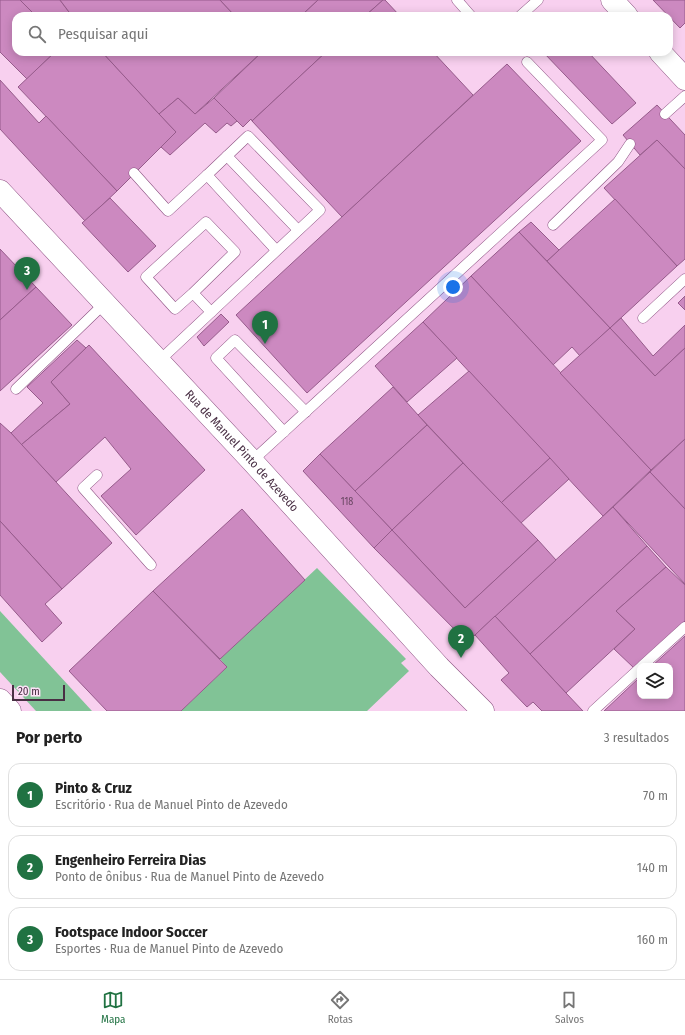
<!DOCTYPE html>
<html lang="pt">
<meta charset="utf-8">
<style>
:root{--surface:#fff;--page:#f2f2f2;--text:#222;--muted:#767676;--line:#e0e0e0;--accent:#207242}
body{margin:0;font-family:"Fira Sans Condensed",sans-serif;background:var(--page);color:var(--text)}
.controls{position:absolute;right:12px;bottom:12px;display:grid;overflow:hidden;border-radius:8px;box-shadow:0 2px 10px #0003}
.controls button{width:36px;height:36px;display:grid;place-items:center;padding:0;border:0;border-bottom:1px solid var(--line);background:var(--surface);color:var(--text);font:20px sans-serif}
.scale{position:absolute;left:12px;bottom:10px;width:53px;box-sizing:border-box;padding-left:4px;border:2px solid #492f44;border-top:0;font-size:11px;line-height:14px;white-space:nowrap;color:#492f44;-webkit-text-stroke:3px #fde2f7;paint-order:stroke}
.you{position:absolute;left:453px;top:287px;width:14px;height:14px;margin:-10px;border:3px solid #fff;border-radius:50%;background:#1a73e8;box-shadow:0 0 0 6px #1a73e833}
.badge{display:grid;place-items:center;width:26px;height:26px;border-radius:50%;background:var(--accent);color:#fff;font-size:13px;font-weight:700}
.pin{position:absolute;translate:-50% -33px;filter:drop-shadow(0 1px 2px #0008)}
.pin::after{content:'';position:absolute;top:21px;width:14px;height:12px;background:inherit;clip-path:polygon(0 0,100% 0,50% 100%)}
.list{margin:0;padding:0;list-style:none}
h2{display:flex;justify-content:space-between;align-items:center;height:52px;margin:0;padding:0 16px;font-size:17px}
h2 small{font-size:13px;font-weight:400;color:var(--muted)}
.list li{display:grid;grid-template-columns:26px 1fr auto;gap:12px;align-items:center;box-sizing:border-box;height:64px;margin:0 8px 8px;padding:0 8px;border:1px solid var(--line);border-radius:12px}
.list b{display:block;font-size:15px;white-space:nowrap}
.list p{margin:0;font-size:13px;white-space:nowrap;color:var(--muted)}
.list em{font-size:13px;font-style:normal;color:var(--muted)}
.icon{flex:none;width:22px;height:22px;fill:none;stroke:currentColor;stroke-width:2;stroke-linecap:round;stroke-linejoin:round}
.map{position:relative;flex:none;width:685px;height:711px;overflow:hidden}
.search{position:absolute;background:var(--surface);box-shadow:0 2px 10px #0003;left:12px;right:12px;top:12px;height:44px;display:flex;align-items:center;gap:10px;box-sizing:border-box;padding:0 14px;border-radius:12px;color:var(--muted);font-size:15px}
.sheet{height:268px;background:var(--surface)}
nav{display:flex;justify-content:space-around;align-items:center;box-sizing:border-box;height:56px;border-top:1px solid var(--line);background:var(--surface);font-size:11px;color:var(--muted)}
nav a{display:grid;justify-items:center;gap:2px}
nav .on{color:var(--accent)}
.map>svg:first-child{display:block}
.green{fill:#81c396}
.building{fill:#cc89c0;stroke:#965b8b}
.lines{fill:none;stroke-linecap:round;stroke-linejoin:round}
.service-casing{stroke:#8d5383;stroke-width:11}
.tertiary-casing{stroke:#8d5383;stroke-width:23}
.secondary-casing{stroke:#8d5383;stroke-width:23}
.motorway-casing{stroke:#8d5383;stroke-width:23}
.service{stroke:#fff;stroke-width:10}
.tertiary{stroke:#fff;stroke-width:22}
.secondary{stroke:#fff;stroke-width:22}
.motorway{stroke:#fff;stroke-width:22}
.labels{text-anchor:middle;stroke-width:3;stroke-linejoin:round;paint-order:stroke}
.number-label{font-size:10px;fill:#6a4663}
.street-label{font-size:12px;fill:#492f44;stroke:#fde2f7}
</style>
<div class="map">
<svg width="685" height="711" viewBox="0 0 685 711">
<rect width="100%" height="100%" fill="#f8d0ef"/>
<g class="green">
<polygon points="317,568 406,659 401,663 409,671 367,711 181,711 227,667 220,659"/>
<polygon points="0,611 92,711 36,711 0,672"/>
</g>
<g class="building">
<polygon points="0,0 20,0 36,16 16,16 16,52 55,52 27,79 0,52"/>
<polygon points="20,0 60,0 72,16 36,16"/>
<polygon points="60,0 220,0 235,16 72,16"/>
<polygon points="220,0 318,0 301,16 235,16"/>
<polygon points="318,0 383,0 365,16 301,16"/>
<polygon points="383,0 385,0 400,16 365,16"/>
<polygon points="653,0 685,0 685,23 680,28"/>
<polygon points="55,52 102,52 176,132 117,191 18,87"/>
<polygon points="102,52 262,52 195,114 178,98 159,114"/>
<polygon points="262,52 326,52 252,121 251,119 243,127 214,98"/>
<polygon points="326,52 433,52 473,95 342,217 252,121"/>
<polygon points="543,52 588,52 636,103 612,124"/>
<polygon points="507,64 581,141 307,393 236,315"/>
<polygon points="0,80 39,123 46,116 117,191 85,221 0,129"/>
<polygon points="178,98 195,114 214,98 237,121 231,126 227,123 216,133 205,123 170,155 161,147 176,132 159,114"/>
<polygon points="657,105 685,135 685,169 657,140 640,155 623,135"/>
<polygon points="657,140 685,169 685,259 677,266 604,188"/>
<polygon points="110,198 156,246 128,272 82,223"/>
<polygon points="615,199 677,266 610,328 547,261"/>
<polygon points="531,222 559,250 547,261 519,232"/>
<polygon points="519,232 610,328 580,356 572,347 553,365 471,276"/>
<polygon points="0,249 36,287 0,320"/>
<polygon points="471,276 651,470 603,516 423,322"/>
<polygon points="36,287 72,325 0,391 0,320"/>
<polygon points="685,296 685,310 678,303"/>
<polygon points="221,314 229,322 204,346 197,337"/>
<polygon points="621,318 653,356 685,325 685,348 655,376 610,328"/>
<polygon points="423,322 457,358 407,402 375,366"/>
<polygon points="610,328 655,376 685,348 685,439 651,470 560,373"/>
<polygon points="77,340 86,348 51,382 70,404 21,445 11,433 43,403 27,387"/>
<polygon points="89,345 205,470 136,535 101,496 131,469 105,437 56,482 21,445 70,404 51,382"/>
<polygon points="469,371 550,458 501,503 418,415"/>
<polygon points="393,387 427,425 355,491 320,454"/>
<polygon points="0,423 11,433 112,543 62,589 0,521"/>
<polygon points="427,425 463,463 392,530 355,491"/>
<polygon points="685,439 685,509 650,472"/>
<polygon points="320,454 392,530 374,548 303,471"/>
<polygon points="550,458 569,479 521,523 501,503"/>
<polygon points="463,463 538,540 465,608 392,530"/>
<polygon points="650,472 685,509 685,584 613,507"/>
<polygon points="613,507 647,546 530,654 495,616"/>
<polygon points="242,509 305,580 220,659 153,591"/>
<polygon points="0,521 62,589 45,604 62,623 42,642 0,595"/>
<polygon points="392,530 465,608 538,540 556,560 475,635 466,641 374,548"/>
<polygon points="647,546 666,567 616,611 635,629 566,693 530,654"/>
<polygon points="666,567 685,585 685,621 634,668 614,649 635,629 616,611"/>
<polygon points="153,591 227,667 181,711 107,711 69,671"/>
<polygon points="495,616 566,693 583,711 542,711 533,702 527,707 501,680 509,673 475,635"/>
<polygon points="685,636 685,711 604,711 640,677 640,696 670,696 670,666 652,666"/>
</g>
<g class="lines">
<g class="service-casing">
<g id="service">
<polyline points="457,0 471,16"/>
<polyline points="520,16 538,0"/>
<polyline points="665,114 685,96"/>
<polyline points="227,156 298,230"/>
<polyline points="134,173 168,211 207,175"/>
<polyline points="553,225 618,162 630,144"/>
<polyline points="193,293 175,309 146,277 206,222 235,252 193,293 211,312"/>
<polyline points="643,318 685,279"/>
<polyline points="159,361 320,210 248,136 207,175 276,250"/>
<polyline points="16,389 105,303"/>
<polyline points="284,432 216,358 235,340 306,412"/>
<polyline points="252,461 602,140 527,62"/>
<polyline points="97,475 83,488 151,565"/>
<polyline points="642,666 685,627"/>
<polyline points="593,711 640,668"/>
</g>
</g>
<g class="tertiary-casing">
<g id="tertiary">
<polyline points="612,0 627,16"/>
<polyline points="660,52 685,79"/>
</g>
</g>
<g class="secondary-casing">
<g id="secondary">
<path id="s1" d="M0,191l252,270 187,206 44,44"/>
</g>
</g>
<g class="motorway-casing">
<polyline id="motorway" points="0,700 10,711"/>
</g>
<use href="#service" class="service"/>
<use href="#tertiary" class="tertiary"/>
<use href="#secondary" class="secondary"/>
<use href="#motorway" class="motorway"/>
</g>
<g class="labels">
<g class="number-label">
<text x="347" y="505">118</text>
</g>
<g class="street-label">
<text dy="4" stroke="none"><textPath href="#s1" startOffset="355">Rua de Manuel Pinto de Azevedo</textPath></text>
</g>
</g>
</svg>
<div class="controls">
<button><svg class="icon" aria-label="layers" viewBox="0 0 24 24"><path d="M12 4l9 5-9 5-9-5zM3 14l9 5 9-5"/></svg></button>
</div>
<div class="scale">20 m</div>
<div class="you"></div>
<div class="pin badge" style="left:265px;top:344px">1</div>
<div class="pin badge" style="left:461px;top:658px">2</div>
<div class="pin badge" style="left:27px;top:290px">3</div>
<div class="search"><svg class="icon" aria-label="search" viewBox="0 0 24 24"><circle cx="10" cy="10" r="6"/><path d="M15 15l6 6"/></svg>Pesquisar aqui</div>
</div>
<section class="sheet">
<h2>Por perto<small>3 resultados</small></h2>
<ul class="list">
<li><span class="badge">1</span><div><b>Pinto &amp; Cruz</b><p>Escritório · Rua de Manuel Pinto de Azevedo</p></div><em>70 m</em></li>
<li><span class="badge">2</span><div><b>Engenheiro Ferreira Dias</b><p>Ponto de ônibus · Rua de Manuel Pinto de Azevedo</p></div><em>140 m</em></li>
<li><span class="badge">3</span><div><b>Footspace Indoor Soccer</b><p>Esportes · Rua de Manuel Pinto de Azevedo</p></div><em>160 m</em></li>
</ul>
</section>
<nav>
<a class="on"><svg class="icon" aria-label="map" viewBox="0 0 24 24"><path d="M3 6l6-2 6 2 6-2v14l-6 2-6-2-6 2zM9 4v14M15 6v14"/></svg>Mapa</a>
<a><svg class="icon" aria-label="directions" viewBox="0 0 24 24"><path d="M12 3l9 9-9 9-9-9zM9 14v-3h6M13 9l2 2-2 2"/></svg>Rotas</a>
<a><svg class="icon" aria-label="saved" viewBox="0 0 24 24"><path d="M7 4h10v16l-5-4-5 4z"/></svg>Salvos</a>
</nav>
